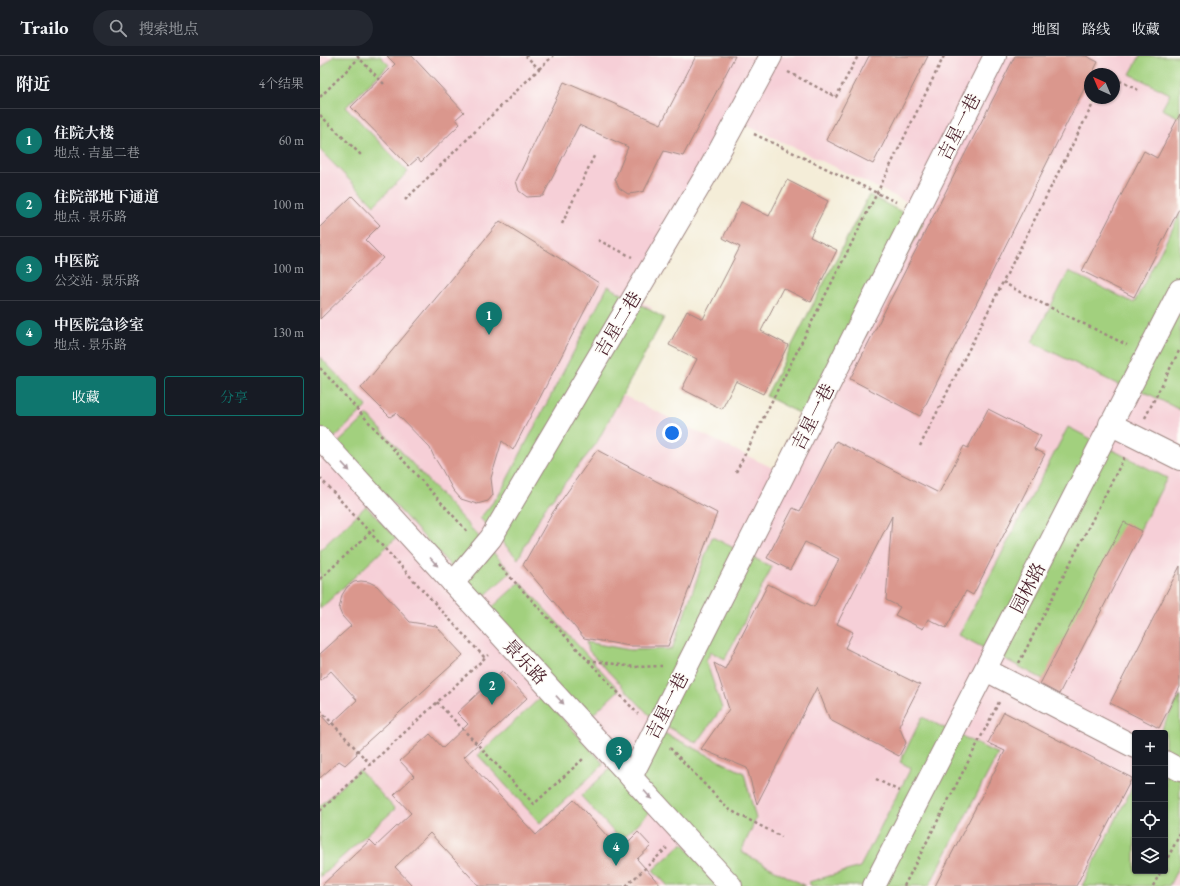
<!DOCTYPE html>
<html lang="zh">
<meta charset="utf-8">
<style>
:root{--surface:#171b24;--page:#242831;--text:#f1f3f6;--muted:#9ea1a6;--line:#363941;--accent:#0f766e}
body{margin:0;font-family:"EB Garamond","Noto Serif SC",serif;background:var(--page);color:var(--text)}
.controls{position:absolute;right:12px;bottom:12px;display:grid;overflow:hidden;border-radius:4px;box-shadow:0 1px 3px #0004}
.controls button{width:36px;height:36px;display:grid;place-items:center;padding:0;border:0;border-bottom:1px solid var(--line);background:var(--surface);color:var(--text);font:20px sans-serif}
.compass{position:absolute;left:764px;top:12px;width:36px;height:36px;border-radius:50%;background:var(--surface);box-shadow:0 1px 3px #0004;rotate:316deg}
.you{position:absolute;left:352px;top:377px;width:14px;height:14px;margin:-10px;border:3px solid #fff;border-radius:50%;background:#1a73e8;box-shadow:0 0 0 6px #1a73e833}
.badge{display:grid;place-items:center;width:26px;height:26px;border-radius:50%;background:var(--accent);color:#fff;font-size:13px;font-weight:700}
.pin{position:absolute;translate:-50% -33px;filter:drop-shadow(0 1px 2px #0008)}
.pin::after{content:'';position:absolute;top:21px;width:14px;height:12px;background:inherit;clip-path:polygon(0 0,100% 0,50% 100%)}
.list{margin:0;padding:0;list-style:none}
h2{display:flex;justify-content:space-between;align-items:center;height:52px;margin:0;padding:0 16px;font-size:17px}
h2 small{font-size:13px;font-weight:400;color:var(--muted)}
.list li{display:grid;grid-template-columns:26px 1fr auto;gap:12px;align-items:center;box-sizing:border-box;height:64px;padding:0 16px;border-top:1px solid var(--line)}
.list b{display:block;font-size:15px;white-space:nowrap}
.list p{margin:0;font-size:13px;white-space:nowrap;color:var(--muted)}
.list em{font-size:13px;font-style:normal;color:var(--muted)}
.actions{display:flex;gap:8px;padding:12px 16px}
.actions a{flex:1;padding:9px 0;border:1px solid var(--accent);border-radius:4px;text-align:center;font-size:14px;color:var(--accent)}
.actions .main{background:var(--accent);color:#fff}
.icon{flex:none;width:22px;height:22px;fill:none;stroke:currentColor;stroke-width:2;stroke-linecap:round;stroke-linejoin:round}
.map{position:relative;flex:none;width:860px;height:830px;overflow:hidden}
header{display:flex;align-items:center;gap:24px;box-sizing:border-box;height:56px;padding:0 20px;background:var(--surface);border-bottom:1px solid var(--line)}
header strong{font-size:19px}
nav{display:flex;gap:22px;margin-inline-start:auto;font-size:14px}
.search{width:280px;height:36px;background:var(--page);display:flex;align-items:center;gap:10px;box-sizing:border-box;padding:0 14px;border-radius:22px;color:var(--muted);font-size:15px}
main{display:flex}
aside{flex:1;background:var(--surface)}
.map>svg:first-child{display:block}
.built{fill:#f6cfd7;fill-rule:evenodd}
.green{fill:#a2d07e;stroke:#767854}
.building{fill:#da978d}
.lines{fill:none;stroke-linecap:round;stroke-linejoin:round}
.minor-casing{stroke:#9f8682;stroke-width:24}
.path{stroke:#9f8682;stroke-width:2.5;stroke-dasharray:3 3;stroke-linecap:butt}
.minor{stroke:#fff;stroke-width:22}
.oneway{fill:#ae9aa0}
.labels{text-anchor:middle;stroke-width:3;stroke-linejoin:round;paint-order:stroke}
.street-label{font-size:18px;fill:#4a1f2b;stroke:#fdfcf7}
</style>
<header>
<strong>Trailo</strong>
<div class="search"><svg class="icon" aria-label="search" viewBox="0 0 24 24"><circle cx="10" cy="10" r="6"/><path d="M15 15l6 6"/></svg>搜索地点</div>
<nav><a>地图</a><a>路线</a><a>收藏</a></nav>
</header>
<main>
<aside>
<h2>附近<small>4个结果</small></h2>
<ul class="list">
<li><span class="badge">1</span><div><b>住院大楼</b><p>地点 · 吉星二巷</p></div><em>60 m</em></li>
<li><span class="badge">2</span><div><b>住院部地下通道</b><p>地点 · 景乐路</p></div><em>100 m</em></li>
<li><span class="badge">3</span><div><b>中医院</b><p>公交站 · 景乐路</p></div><em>100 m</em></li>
<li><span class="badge">4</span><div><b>中医院急诊室</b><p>地点 · 景乐路</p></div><em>130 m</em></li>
</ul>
<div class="actions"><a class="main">收藏</a><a>分享</a></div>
</aside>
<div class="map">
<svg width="860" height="830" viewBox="0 0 860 830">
<rect width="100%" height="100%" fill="#fdfcf7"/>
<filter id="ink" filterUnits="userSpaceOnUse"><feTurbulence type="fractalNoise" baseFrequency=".025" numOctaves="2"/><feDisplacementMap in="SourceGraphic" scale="8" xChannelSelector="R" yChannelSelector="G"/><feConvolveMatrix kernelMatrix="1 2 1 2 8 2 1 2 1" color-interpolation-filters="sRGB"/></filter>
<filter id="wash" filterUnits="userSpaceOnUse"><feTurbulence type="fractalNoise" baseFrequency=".012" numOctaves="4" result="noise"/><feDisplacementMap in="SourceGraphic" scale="16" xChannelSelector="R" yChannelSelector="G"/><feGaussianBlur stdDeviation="0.9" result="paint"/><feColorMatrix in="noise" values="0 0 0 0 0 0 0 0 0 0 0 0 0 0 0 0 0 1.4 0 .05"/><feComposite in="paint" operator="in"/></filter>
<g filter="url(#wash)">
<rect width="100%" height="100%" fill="#f4edd8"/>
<path class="built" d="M0,0h451l-137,241 18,11 -48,78 181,88 134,-266 -182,-88 35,-64h408v830h-860zM770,18h24v24h-24zM815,677h30v138h-30z"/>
<g class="green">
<polygon points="14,0 60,0 69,9 26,51 88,116 54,149 0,94 0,13"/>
<polygon points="820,0 860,0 860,62 842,53 850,38 810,18"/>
<polygon points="549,139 603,167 500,368 446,340"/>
<polygon points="860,158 860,220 801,330 712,286 749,215 814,247"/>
<polygon points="288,230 344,262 276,388 224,453 198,503 160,462 179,439"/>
<polygon points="860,249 860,354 817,332"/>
<polygon points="0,301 47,350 12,384 0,371"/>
<polygon points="48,359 191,516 161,543 18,387"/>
<polygon points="748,371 847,422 738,631 639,579"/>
<polygon points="46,450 76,482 0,553 0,494"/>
<polygon points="392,481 452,511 405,603 391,596 386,605 402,652 377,687 332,662 269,595 266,586 310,594 352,593"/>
<polygon points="200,526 299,634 267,664 167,556"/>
<polygon points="222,640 284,708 220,767 158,699"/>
<polygon points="860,640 860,718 845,710 845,677 839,677"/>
<polygon points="602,661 678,698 609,830 491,830 489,826 540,811 591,712 580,706"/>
<polygon points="342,676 424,717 436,763 421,796 485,830 417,830 318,721"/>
<polygon points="291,712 331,755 301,784 261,740"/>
<polygon points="39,714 75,753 0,821 0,750"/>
<polygon points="845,716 860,723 860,808 849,830 762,830 815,726 815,815 845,815"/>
<polygon points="363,787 401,830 348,830 333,814"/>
</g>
<g id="blocks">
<g class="building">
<polygon points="67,0 92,0 144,56 136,63 140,68 101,106 98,102 89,110 31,51 75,8"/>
<polygon points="376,0 415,0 363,100 344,95 324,135 316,137 308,138 299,132 295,123 308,91 259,69 223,140 207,141 199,135 196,125 244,26 341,68"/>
<polygon points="549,0 608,0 553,108 506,84"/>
<polygon points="695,0 766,0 778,6 772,18 770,18 770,21 600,360 530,323"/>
<polygon points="860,58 860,151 814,241 762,215 824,95 837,102"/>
<polygon points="467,124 508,145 490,181 517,194 491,246 463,232 441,275 468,289 443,338 416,325 402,353 362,333 377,303 349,289 367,255 383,263 420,191 403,182 421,146 449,160"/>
<polygon points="32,140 60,169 45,184 63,202 0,263 0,171"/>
<polygon points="180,165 279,227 193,394 182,385 171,422 173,439 168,445 157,448 141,443 133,434 121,412 114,401 110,392 76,357 70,361 41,332"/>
<polygon points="668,353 721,380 714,393 725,398 653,539 646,535 626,572 608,563 603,573 575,559 580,551 566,544 572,460 517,568 533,576 525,592 600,629 579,670 586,687 579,700 510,664 497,631 437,748 427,712 381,693 409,653 394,607 405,613 448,528 494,551 519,503 485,486 470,514 447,502 473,452 480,455 516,385 619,437 644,390 648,392"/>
<polygon points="277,394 397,457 348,590 310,590 264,582 203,509 233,456"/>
<polygon points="804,466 822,475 739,638 720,628"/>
<polygon points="860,510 860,631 839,672 790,647"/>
<polygon points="41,525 49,526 57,530 90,566 116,570 143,599 36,696 37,698 25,709 19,705 0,722 0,658 10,669 37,644 11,615 0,625 0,598 31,570 22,560 19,553 22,539 27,531 34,526"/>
<polygon points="182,615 207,642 144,701 216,779 254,744 300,794 318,776 331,790 317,803 341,830 159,830 110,777 75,811 93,830 1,830 50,784 56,790 91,757 74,739 94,720 80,705 110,678 123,692 148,668 137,657"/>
<polygon points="684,656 812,722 756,830 615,830 685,695 668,687"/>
</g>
</g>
</g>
<g filter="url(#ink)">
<use href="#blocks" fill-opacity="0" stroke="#9f8682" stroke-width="1"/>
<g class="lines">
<g class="minor-casing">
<g id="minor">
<polyline points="790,368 860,403"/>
<polyline points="0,382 411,830"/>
<polyline points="133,527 171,482 389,114 451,0"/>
<polyline points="666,614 815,691"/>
<polyline points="845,706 860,714"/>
<polyline points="311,721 675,0"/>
<polyline points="554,830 860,234"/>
</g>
</g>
<g class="path">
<polyline points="37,0 64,28"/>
<polyline points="219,13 233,0"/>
<polyline points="468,16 516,41 538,0"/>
<polyline points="794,22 820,35"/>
<polyline points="0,41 39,2"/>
<polyline points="0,59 41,99"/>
<polyline points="434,78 576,146"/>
<polyline points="85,144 219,13 206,0"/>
<polyline points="242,168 275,98"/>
<polyline points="278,184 312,201"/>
<polyline points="683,226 705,239 807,289"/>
<polyline points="0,312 147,475"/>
<polyline points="825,362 860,293"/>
<polyline points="600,390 776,42"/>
<polyline points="416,416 557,137 624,0"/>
<polyline points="0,422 165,602"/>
<polyline points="178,508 318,658"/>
<polyline points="0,523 54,473"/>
<polyline points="268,604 314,611 342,610"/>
<polyline points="699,607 805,400"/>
<polyline points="117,646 214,748 263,703"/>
<polyline points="0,654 50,708"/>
<polyline points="350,692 408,753 462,781"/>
<polyline points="556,723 579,735"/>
<polyline points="0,755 168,599"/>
<polyline points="845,807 860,778"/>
<polyline points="306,830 347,792"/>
<polyline points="584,830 679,646"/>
<polyline points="833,830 841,815"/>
</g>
<use href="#minor" class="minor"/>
</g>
<defs><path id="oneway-solid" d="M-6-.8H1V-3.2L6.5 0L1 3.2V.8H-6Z"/></defs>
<g class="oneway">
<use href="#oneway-solid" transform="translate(26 411) rotate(47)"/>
<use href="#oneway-solid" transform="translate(114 506) rotate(48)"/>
<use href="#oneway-solid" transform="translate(240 644) rotate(47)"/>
<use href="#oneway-solid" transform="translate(328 739) rotate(48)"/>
</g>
</g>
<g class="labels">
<g class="street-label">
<text transform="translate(639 71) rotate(-63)" y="6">吉星一巷</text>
<text transform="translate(298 268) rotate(-59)" y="6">吉星二巷</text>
<text transform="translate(493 361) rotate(-63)" y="6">吉星一巷</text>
<text transform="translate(708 532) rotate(-63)" y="6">园林路</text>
<text transform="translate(205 606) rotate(47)" y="6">景乐路</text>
<text transform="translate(347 650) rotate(-63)" y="6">吉星一巷</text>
</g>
</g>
</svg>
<div class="controls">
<button>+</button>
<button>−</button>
<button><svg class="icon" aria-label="locate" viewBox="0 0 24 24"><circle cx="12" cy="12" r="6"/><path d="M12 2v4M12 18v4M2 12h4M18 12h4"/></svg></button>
<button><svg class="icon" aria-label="layers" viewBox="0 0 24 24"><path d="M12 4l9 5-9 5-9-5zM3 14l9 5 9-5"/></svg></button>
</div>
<svg class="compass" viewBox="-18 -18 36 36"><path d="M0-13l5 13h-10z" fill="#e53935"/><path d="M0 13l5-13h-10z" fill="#9ea1a6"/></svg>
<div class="you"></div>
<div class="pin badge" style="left:169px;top:279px">1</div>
<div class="pin badge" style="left:172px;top:649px">2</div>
<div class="pin badge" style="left:299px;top:714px">3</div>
<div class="pin badge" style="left:296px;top:810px">4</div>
</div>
</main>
